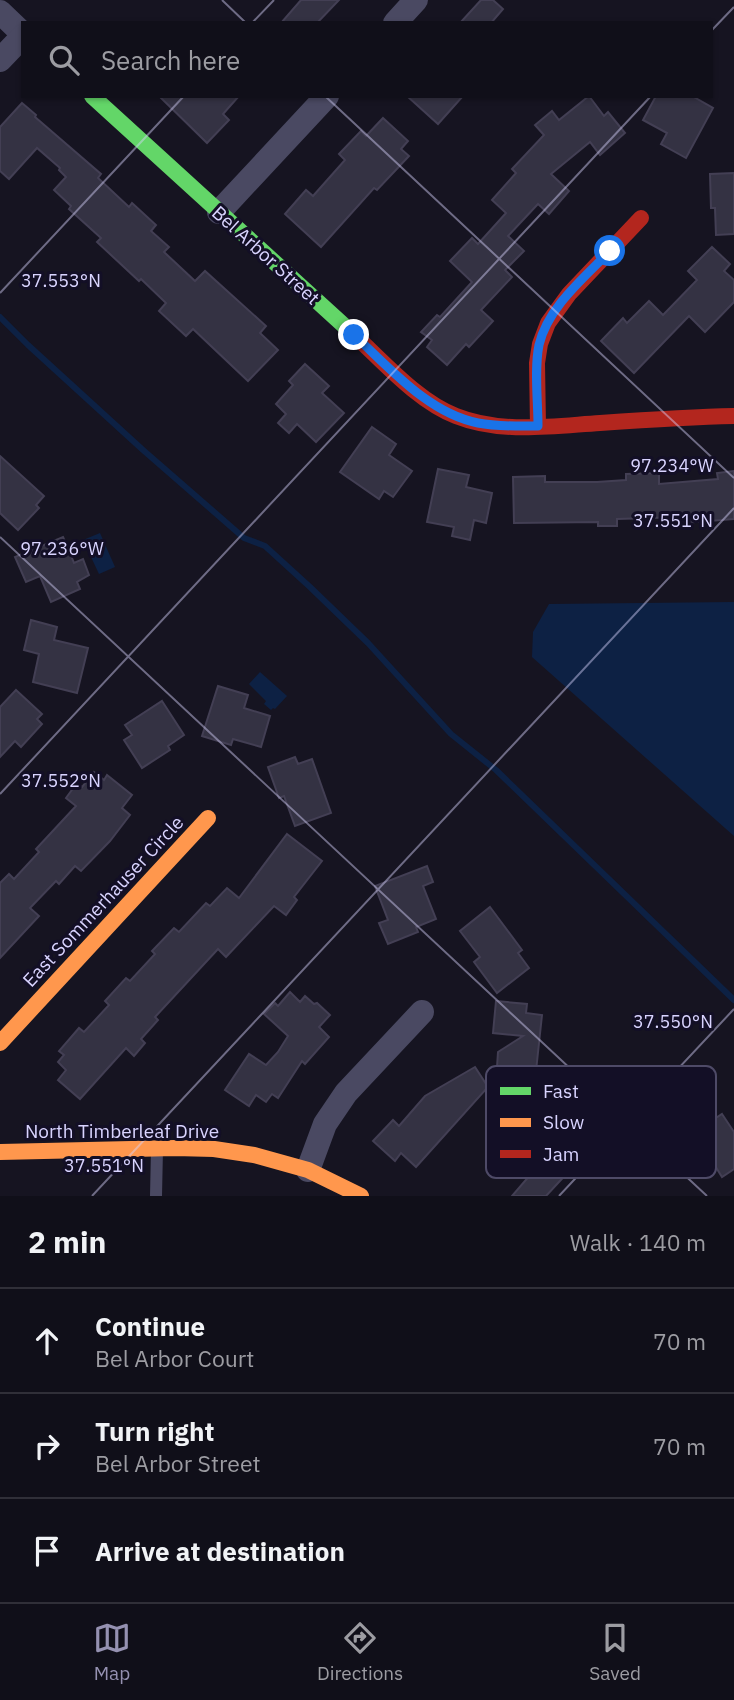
<!DOCTYPE html>
<html lang="en">
<head>
<meta charset="utf-8">
<style>
	:root { --surface:#100f19; --page:#191822; --text:#f1f3f6; --muted:#9c9ca2; --line:#302f38; --accent:#9591b1 }
	body { margin:0; font-family:"IBM Plex Sans",sans-serif; background:var(--page); color:var(--text) }
	.stop { position:absolute; width:21px; height:21px; margin:-16px; border:5px solid #1a73e8; border-radius:50%; background:#fff }
	.stop.end { background:#1a73e8; border-color:#fff; box-shadow:0 2px 7px #0008 }
	.list { margin:0; padding:0; list-style:none }
	h2 { display:flex; justify-content:space-between; align-items:center; height:91px; margin:0; padding:0 28px; font-size:30px }
	h2 small { font-size:23px; font-weight:400; color:var(--muted) }
	.list li { display:grid; grid-template-columns:46px 1fr auto; gap:21px; align-items:center; box-sizing:border-box; height:105px; padding:0 28px; border-top:2px solid var(--line) }
	.list b { display:block; font-size:26px; white-space:nowrap }
	.list p { margin:0; font-size:23px; white-space:nowrap; color:var(--muted) }
	.list em { font-size:23px; font-style:normal; color:var(--muted) }
	.icon { flex:none; width:38px; height:38px; fill:none; stroke:currentColor; stroke-width:2; stroke-linecap:round; stroke-linejoin:round }
	.map { position:relative; flex:none; width:734px; height:1196px; overflow:hidden }
	.search { position:absolute; background:var(--surface); box-shadow:0 2px 5px #0004; left:21px; right:21px; top:21px; height:77px; display:flex; align-items:center; gap:18px; box-sizing:border-box; padding:0 24px; border-radius:0px; color:var(--muted); font-size:26px }
	.sheet { height:406px; background:var(--surface) }
	nav { display:flex; justify-content:space-around; align-items:center; box-sizing:border-box; height:98px; border-top:2px solid var(--line); background:var(--surface); font-size:19px; color:var(--muted) }
	nav a { display:grid; justify-items:center; gap:4px }
	nav .on { color:var(--accent) }
	.map>svg:first-child { display:block }
	.water { fill:#0d2144 }
	.lines { fill:none; stroke-linecap:round; stroke-linejoin:round }
	.stream { stroke:#0d2144; stroke-width:6 }
	.building { fill:#343243; stroke:#433f54; stroke-width:2 }
	.lane { stroke:#4a4962; stroke-width:12 }
	.street { stroke:#4a4962; stroke-width:24 }
	.fast { stroke:#63d668; stroke-width:16 }
	.slow { stroke:#ff974d; stroke-width:16 }
	.jam { stroke:#b3261e; stroke-width:16 }
	.route { stroke:#1a73e8; stroke-width:9 }
	.ticks { fill:none; stroke:#d9d4ff; stroke-width:2; stroke-opacity:0.45 }
	.labels { text-anchor:middle; dominant-baseline:central; stroke-width:6; stroke-linejoin:round; paint-order:stroke }
	.street-label { font-size:19px; fill:#d9d4ff; stroke:#130f26 }
	.key { fill:#130f26; stroke:#4e4a67; stroke-width:2 }
	.key-label { font-size:19px; fill:#d9d4ff }
	.ticks-label { font-size:18px; text-anchor:middle; fill:#d9d4ff; stroke:#130f26; stroke-width:6; stroke-linejoin:round; paint-order:stroke }
</style>
</head>
<body>
<div class="map">
<svg width="734" height="1196" viewBox="0 0 734 1196">
	<rect width="100%" height="100%" fill="#161421"/>
	<!-- water -->
	<g class="water">
		<path d="M100 533 115 567 99 574 83 540Z"/>
		<path d="M734 602V836L532 657 533 632 549 604Z"/>
		<path d="M260 672 287 696 275 709 273 708 271 710 264 704 266 701 249 684Z"/>
	</g>
	<g class="lines">
		<!-- stream -->
		<path class="stream" d="M0 317 28 345 143 450 244 538 265 546 310 587 368 643 451 734 496 770 734 1000"/>
	</g>
	<!-- building -->
	<g class="building">
		<path d="M301 0H339L317 23H281Z"/>
		<path d="M481 0H493L503 9 491 23H460Z"/>
		<path d="M159 96H239L223 114 229 120 207 143Z"/>
		<path d="M407 96H463L438 124Z"/>
		<path d="M589 96 604 116 608 112 625 133 600 155 590 142 551 174 569 191 549 214 538 204 508 236 524 251 505 270 512 277 481 310 493 321 469 347 466 344 447 365 427 347 432 340 421 332 437 315 440 317 472 282 450 261 472 238 478 244 506 213 492 200 516 173 512 169 544 135 535 125 552 111 559 120Z"/>
		<path d="M656 96H692L713 108 686 158 661 144 667 133 643 120Z"/>
		<path d="M22 103 36 115 35 117 101 174 98 178 129 207 132 203 156 225 151 231 169 247 164 252 195 281 205 271 266 326 260 333 278 350 248 381 193 329 186 336 159 311 166 303 141 279 139 281 97 242 101 238 69 209 71 206 54 190 66 177 59 170 60 168 37 148 9 179 0 171V127Z"/>
		<path d="M383 118 408 141 401 149 409 156 377 190 374 188 321 247 285 214 306 190 313 196 345 160 339 154 361 131 366 136Z"/>
		<path d="M734 173V234L716 235 715 208H711L710 174Z"/>
		<path d="M712 247 730 264 724 271 734 280V302L705 332 689 316 634 373 601 341 623 318 627 323 649 301 663 315 697 280 688 271Z"/>
		<path d="M305 364 329 386 322 393 344 413 316 442 297 424 289 433 278 423 286 414 276 404 293 385 289 381Z"/>
		<path d="M372 427 396 444 389 455 412 471 393 497 384 491 379 499 340 472Z"/>
		<path d="M0 456 44 496 36 505 39 508 18 530 0 513Z"/>
		<path d="M438 469 469 475 466 487 492 493 486 523 474 520 470 540 452 536 454 527 427 522Z"/>
		<path d="M734 471V519L684 523 683 517 617 519V526H598V522L514 523 513 477 545 476V482H597L626 480V474L659 473V484L718 479 717 473Z"/>
		<path d="M63 537 74 563 83 559 89 575 77 582 80 589 51 602 40 576 26 582 15 557Z"/>
		<path d="M31 620 57 627 54 640 88 648 77 693 33 682 39 654 24 650Z"/>
		<path d="M218 686 248 695 244 708 270 716 261 747 233 739 231 745 202 736Z"/>
		<path d="M16 690 42 714 37 719 42 724 21 747 15 741 0 757V707Z"/>
		<path d="M162 701 184 735 168 746 170 750 142 768 124 740 132 735 125 725Z"/>
		<path d="M295 757 298 764 312 759 331 813 295 826 284 796 279 798 268 767Z"/>
		<path d="M94 772 104 780 107 775 132 795 122 808 130 815 110 841 81 871 75 866 59 884 56 881 30 908 39 916 0 958V883L9 874 14 879 39 852 36 849 76 806 66 798 77 783 82 787Z"/>
		<path d="M287 834 322 861 294 897 297 900 286 915 274 906 226 957 218 949 155 1017 158 1020 141 1039 145 1043 134 1056 126 1048 80 1099 58 1080 66 1070 58 1062 64 1055 59 1051 79 1028 84 1032 109 1005 105 1001 126 978 130 981 155 954 152 951 174 928 179 932 206 903 210 906 227 888 239 898Z"/>
		<path d="M427 866 433 882 423 886 436 919 416 927 418 932 388 944 379 923 388 920 375 886Z"/>
		<path d="M490 907 522 950 518 953 529 968 497 993 474 962 480 957 460 931Z"/>
		<path d="M290 992 300 1002 305 996 314 1004 317 1003 330 1015 319 1027 329 1037 305 1064 302 1061 278 1098 272 1094 266 1102 256 1095 249 1106 225 1090 249 1054 266 1065 278 1052 288 1036 264 1014 275 1003 278 1006Z"/>
		<path d="M496 1001 527 1004 526 1013 542 1015 536 1071 497 1067 498 1052 523 1036 493 1033Z"/>
		<path d="M475 1067 488 1087 416 1167 401 1153 395 1161 373 1141 393 1120 399 1126 425 1096Z"/>
		<path d="M556 1113 583 1138 561 1160 571 1169 546 1196H512L531 1174 528 1171 533 1166 519 1153Z"/>
		<path d="M722 1114 734 1132V1169L722 1177 712 1161 700 1169 681 1141Z"/>
	</g>
	<g class="lines">
		<!-- lane -->
		<path class="lane" d="M156 1196 157 1149"/>
		<!-- street -->
		<g class="street">
			<path d="M0 12 23 34"/>
			<path d="M395 23 416 0"/>
			<path d="M0 60 23 36"/>
			<path d="M219 212 327 96"/>
			<path d="M308 1170 325 1124 346 1093 422 1012"/>
		</g>
		<!-- fast -->
		<path class="fast" d="M92 96 351 332"/>
		<!-- slow -->
		<g class="slow">
			<path d="M0 1043 208 818"/>
			<path d="M0 1152 175 1148 214 1149 254 1155 308 1170 361 1196"/>
		</g>
		<!-- jam -->
		<g class="jam">
			<path d="M351 332C382 360 417 401 456 416 501 434 553 426 600 423 644 420 689 417 734 416"/>
			<path d="M538 426 537 363 540 344 548 323 569 294 641 218"/>
		</g>
	</g>
	<g class="lines">
		<!-- route -->
		<path class="route" d="M354 335C390 368 428 413 478 423 498 427 519 426 538 426 538 401 534 369 539 345 548 307 584 278 610 251"/>
	</g>
	<!-- ticks -->
	<path class="ticks" d="M222 0 246 23M252 23 274 0M711 31 734 7M325 96 734 478M0 293 184 96M0 537 707 1196M0 794 651 96M92 1196 734 508M559 1196 734 1009"/>
	<g class="labels">
		<!-- street labels -->
		<g class="street-label">
			<text transform="translate(266 255) rotate(42)">Bel Arbor Street</text>
			<text transform="translate(103 901) rotate(-47)">East Sommerhauser Circle</text>
			<text x="122" y="1131">North Timberleaf Drive</text>
		</g>
	</g>
	<!-- legend -->
	<rect x="486" y="1066" width="230" height="112" rx="10" class="key"/>
	<rect x="500" y="1087" width="31" height="8" fill="#63d668"/>
	<rect x="500" y="1118" width="31" height="9" fill="#ff974d"/>
	<rect x="500" y="1150" width="31" height="8" fill="#b3261e"/>
	<g class="key-label">
		<text x="543" y="1098">Fast</text>
		<text x="543" y="1129">Slow</text>
		<text x="543" y="1161">Jam</text>
	</g>
	<g class="ticks-label">
		<text x="61" y="287">37.553°N</text>
		<text x="672" y="472">97.234°W</text>
		<text x="673" y="527">37.551°N</text>
		<text x="62" y="555">97.236°W</text>
		<text x="61" y="787">37.552°N</text>
		<text x="673" y="1028">37.550°N</text>
		<text x="104" y="1172">37.551°N</text>
	</g>
</svg>
<div class="stop" style="left:610px;top:251px"></div>
<div class="stop end" style="left:354px;top:335px"></div>
<div class="search"><svg class="icon" aria-label="search" viewBox="0 0 24 24"><circle cx="10" cy="10" r="6"/><path d="M15 15l6 6"/></svg>Search here</div>
</div>
<section class="sheet">
<h2>2 min<small>Walk · 140 m</small></h2>
<ul class="list">
<li><svg class="icon" aria-label="ahead" viewBox="0 0 24 24"><path d="M12 20V5M6 11l6-6 6 6"/></svg><div><b>Continue</b><p>Bel Arbor Court</p></div><em>70 m</em></li>
<li><svg class="icon" aria-label="right" viewBox="0 0 24 24"><path d="M7 20v-9h11M14 6l5 5-5 5"/></svg><div><b>Turn right</b><p>Bel Arbor Street</p></div><em>70 m</em></li>
<li><svg class="icon" aria-label="arrive" viewBox="0 0 24 24"><path d="M6 21V4h12l-3 4 3 4H6"/></svg><div><b>Arrive at destination</b></div></li>
</ul>
</section>
<nav>
<a class="on"><svg class="icon" aria-label="map" viewBox="0 0 24 24"><path d="M3 6l6-2 6 2 6-2v14l-6 2-6-2-6 2zM9 4v14M15 6v14"/></svg>Map</a>
<a><svg class="icon" aria-label="directions" viewBox="0 0 24 24"><path d="M12 3l9 9-9 9-9-9zM9 14v-3h6M13 9l2 2-2 2"/></svg>Directions</a>
<a><svg class="icon" aria-label="saved" viewBox="0 0 24 24"><path d="M7 4h10v16l-5-4-5 4z"/></svg>Saved</a>
</nav>
</body>
</html>
